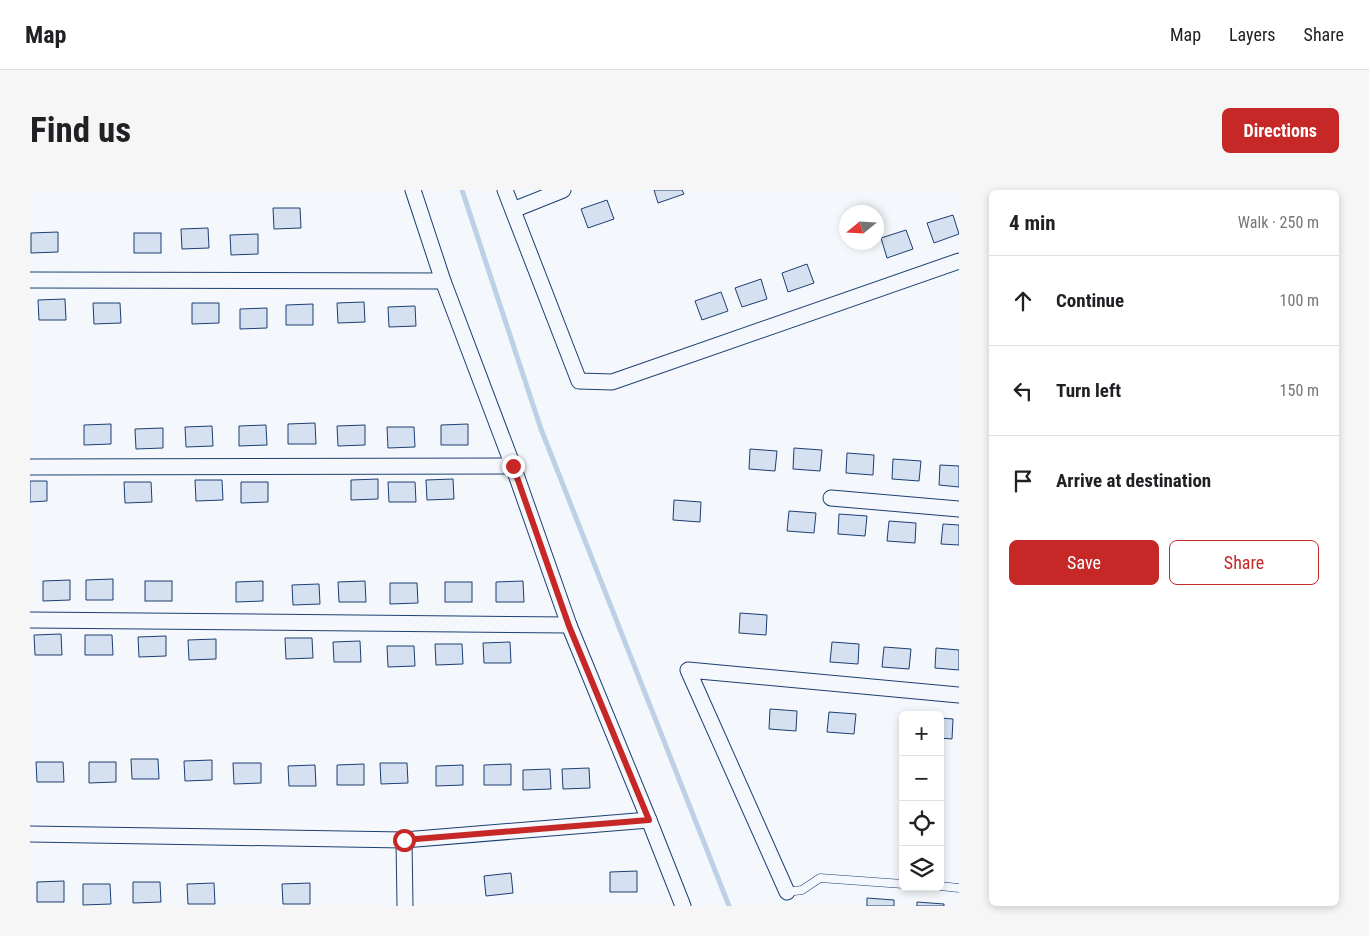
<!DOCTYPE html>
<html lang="en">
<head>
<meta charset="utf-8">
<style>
	:root { --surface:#fff; --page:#f6f6f6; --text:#202124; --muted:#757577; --line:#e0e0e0; --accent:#c62828 }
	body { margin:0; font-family:"Roboto Condensed",sans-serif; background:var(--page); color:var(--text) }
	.controls { position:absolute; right:15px; bottom:15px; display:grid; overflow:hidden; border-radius:8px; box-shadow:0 2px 8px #0003 }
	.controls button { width:45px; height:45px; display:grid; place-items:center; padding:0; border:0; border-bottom:1px solid var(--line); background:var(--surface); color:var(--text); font:25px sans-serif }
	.compass { position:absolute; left:809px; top:15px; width:45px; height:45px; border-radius:50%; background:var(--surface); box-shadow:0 2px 8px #0003; rotate:252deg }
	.stop { position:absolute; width:15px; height:15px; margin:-11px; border:4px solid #c62828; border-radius:50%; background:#fff }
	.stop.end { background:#c62828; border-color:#fff; box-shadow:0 1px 5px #0008 }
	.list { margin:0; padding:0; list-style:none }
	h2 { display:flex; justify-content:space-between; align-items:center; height:65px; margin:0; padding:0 20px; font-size:21px }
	h2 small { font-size:16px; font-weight:400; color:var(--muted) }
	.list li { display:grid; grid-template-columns:32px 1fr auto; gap:15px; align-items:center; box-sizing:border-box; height:90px; padding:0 20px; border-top:1px solid var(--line) }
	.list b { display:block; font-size:19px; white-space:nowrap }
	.list em { font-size:16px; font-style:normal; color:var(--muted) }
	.actions { display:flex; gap:10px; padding:15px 20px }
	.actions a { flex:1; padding:11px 0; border:1px solid var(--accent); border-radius:8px; text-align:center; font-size:18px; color:var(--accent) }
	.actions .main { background:var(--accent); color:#fff }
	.icon { flex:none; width:28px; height:28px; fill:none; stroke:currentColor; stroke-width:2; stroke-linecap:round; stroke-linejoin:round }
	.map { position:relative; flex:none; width:929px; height:716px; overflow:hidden; border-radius:8px }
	header { display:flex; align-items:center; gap:30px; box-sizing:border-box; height:70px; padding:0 25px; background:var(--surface); border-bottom:1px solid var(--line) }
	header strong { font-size:24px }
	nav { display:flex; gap:28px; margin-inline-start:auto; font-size:18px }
	.intro { display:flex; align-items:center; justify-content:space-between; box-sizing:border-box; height:120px; padding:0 30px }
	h1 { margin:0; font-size:35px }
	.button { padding:12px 22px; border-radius:8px; background:var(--accent); color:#fff; font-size:18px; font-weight:700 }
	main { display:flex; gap:30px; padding:0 30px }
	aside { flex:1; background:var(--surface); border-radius:8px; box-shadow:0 2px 8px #0003 }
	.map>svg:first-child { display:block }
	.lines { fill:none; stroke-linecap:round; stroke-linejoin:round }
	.stream { stroke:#bed0e5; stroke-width:5 }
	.building { fill:#d5e0f0; stroke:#1d3f73 }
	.lane-casing { stroke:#1d3f73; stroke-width:9 }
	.street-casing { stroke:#1d3f73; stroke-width:17 }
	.lane { stroke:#f4f7fb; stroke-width:8 }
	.street { stroke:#f4f7fb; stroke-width:15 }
	.route { stroke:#c62828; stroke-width:6 }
</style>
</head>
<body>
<header>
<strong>Map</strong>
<nav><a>Map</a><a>Layers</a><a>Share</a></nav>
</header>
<div class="intro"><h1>Find us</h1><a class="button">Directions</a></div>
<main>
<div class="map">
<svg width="929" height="716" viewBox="0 0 929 716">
	<rect width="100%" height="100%" fill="#f4f7fb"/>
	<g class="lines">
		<!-- stream -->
		<path class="stream" d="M432 0 511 239 699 716"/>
	</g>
	<!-- building -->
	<g class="building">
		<path d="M624 0H652L654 4 628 13Z"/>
		<path d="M577 10 584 29 558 38 551 19Z"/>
		<path d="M243 18H270L271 38 244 39Z"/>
		<path d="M923 25 929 44 904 53 897 33Z"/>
		<path d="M178 38 179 58 152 59 151 39Z"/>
		<path d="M876 40 883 59 857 68 851 48Z"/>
		<path d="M28 42V62L1 63V43Z"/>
		<rect x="104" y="43" width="27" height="20"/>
		<path d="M228 44V64L201 65 200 45Z"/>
		<path d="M777 74 784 93 758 102 752 83Z"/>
		<path d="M731 89 737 109 712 117 705 98Z"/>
		<path d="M691 102 698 121 672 130 665 111Z"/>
		<path d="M35 109 36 130H9L8 110Z"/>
		<path d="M334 112 335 132 308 133 307 113Z"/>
		<path d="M63 113H90L91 133 64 134Z"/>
		<path d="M162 113H189V133L162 134Z"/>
		<path d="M283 114V135H256V115Z"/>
		<path d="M385 116 386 136 359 137 358 117Z"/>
		<path d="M237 118V138L210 139V119Z"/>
		<path d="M285 233 286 254H258V234Z"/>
		<path d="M81 234V254L54 255V235Z"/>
		<path d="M438 234V255H411V235Z"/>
		<path d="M236 235 237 255 209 256V236Z"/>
		<path d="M335 235V255L308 256 307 236Z"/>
		<path d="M182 236 183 256 156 257 155 237Z"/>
		<path d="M357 237H384L385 257 358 258Z"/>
		<path d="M133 238V258L106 259 105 239Z"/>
		<path d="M764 258 792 260 790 281 763 279Z"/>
		<path d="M720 259 747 261 745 281 719 279Z"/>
		<path d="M817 263 844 265 843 285 816 283Z"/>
		<path d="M863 269 891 271 889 291 862 289Z"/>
		<path d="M910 275 929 276V297L909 295Z"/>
		<path d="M348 289V309L321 310V290Z"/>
		<path d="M423 289 424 309 397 310 396 290Z"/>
		<path d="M165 290H192L193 310 166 311Z"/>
		<path d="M0 291H17V311L0 312Z"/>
		<path d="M94 292H121L122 312 95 313Z"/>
		<path d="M211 292H238V312L211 313Z"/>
		<path d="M358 292H385L386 312H359Z"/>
		<path d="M644 310 671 312 670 332 643 330Z"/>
		<path d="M759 321 786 323 784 343 757 341Z"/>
		<path d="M809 324 837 326 835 346 808 344Z"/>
		<path d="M859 331 886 333 885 353 857 351Z"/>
		<path d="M913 334 929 335V355L911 354Z"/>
		<path d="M83 389V410H56V390Z"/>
		<path d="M40 390V410L13 411V391Z"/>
		<rect x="115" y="391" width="27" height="20"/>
		<path d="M233 391V411L206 412V392Z"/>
		<path d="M335 391 336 412H309L308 392Z"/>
		<path d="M493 391 494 412H466V392Z"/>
		<rect x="415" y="392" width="27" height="20"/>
		<path d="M360 393H387L388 413 360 414Z"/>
		<path d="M289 394 290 414 263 415 262 395Z"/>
		<path d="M710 423 737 425 736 445 709 443Z"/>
		<path d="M31 444 32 465H5L4 445Z"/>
		<path d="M55 445H82L83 465H55Z"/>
		<path d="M136 446V466L109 467 108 447Z"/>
		<path d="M255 448H282L283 468 256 469Z"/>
		<path d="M186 449V469L159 470 158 450Z"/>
		<path d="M330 451 331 472H304L303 452Z"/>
		<path d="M480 452 481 473H454L453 453Z"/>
		<path d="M802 452 829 454 828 474 800 472Z"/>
		<path d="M405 454H432L433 474 406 475Z"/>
		<path d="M357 456H384L385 476 358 477Z"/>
		<path d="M854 457 881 459 879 479 852 477Z"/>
		<path d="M906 458 929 460V480L905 478Z"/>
		<path d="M740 519 767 521 766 541 739 539Z"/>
		<path d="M799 522 826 524 824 544 797 542Z"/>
		<path d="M910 528 923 529 922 549 910 548Z"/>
		<path d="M101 569H128L129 589H102Z"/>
		<path d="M182 570V590L155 591 154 571Z"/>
		<path d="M6 572H33L34 592H7Z"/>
		<path d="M59 572H86V592L59 593Z"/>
		<path d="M203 573H231V593L204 594Z"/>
		<path d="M350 573H377L378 593 351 594Z"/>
		<path d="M334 574V595H307V575Z"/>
		<path d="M481 574V595H454V575Z"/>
		<path d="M285 575 286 596H259L258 576Z"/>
		<path d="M433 575V595L406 596V576Z"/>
		<path d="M559 578 560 598 533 599 532 579Z"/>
		<path d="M520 579 521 599 493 600V580Z"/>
		<path d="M607 681V702H580V682Z"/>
		<path d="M481 683 483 703 456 706 454 686Z"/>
		<path d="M34 691V712H7V692Z"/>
		<path d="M103 692H130L131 712 103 713Z"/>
		<path d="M184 693 185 714H158L157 694Z"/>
		<path d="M280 693V714H253L252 694Z"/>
		<path d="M53 694H80L81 714 53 715Z"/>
		<path d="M837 708 864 710V716H837Z"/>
		<path d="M887 712 914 714V716H887Z"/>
	</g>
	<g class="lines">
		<defs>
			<g id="lane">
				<path d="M910 696 929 698"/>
				<path d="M757 702 772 700 790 688 873 694"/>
			</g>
			<g id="street">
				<path d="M383 0 413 91 483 276 539 435 619 630 653 716"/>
				<path d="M475 0 549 191 582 192 929 71"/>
				<path d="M483 20 533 0"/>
				<path d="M0 90 413 91"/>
				<path d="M0 277 483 276"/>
				<path d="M801 308 929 319"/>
				<path d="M0 430 539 435"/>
				<path d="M0 644 374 650 619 630"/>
				<path d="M374 650 375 716"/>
				<path d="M757 702 658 480 929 505"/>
			</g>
		</defs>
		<!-- lane casing -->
		<use href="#lane" class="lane-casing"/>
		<!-- street casing -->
		<use href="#street" class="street-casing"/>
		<!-- lane -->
		<use href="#lane" class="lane"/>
		<!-- street -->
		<use href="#street" class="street"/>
	</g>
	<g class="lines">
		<!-- route -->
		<path class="route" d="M374 650 619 630 539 436 483 276"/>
	</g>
</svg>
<div class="controls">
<button>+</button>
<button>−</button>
<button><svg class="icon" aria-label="locate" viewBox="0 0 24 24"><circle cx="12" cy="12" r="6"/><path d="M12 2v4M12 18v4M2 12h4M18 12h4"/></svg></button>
<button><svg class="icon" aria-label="layers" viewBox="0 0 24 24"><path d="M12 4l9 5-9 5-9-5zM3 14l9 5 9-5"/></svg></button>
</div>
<svg class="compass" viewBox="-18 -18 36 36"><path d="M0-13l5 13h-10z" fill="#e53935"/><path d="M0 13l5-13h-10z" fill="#757577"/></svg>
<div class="stop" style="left:374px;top:650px"></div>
<div class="stop end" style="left:483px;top:276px"></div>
</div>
<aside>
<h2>4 min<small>Walk · 250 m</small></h2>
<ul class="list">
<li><svg class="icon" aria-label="ahead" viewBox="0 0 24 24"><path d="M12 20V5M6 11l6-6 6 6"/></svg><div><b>Continue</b></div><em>100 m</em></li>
<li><svg class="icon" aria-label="left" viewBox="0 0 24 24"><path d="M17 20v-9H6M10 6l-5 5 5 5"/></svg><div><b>Turn left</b></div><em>150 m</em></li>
<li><svg class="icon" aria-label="arrive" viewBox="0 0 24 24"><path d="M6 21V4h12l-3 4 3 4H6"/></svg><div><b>Arrive at destination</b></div></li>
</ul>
<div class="actions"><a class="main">Save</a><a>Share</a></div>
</aside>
</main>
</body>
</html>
